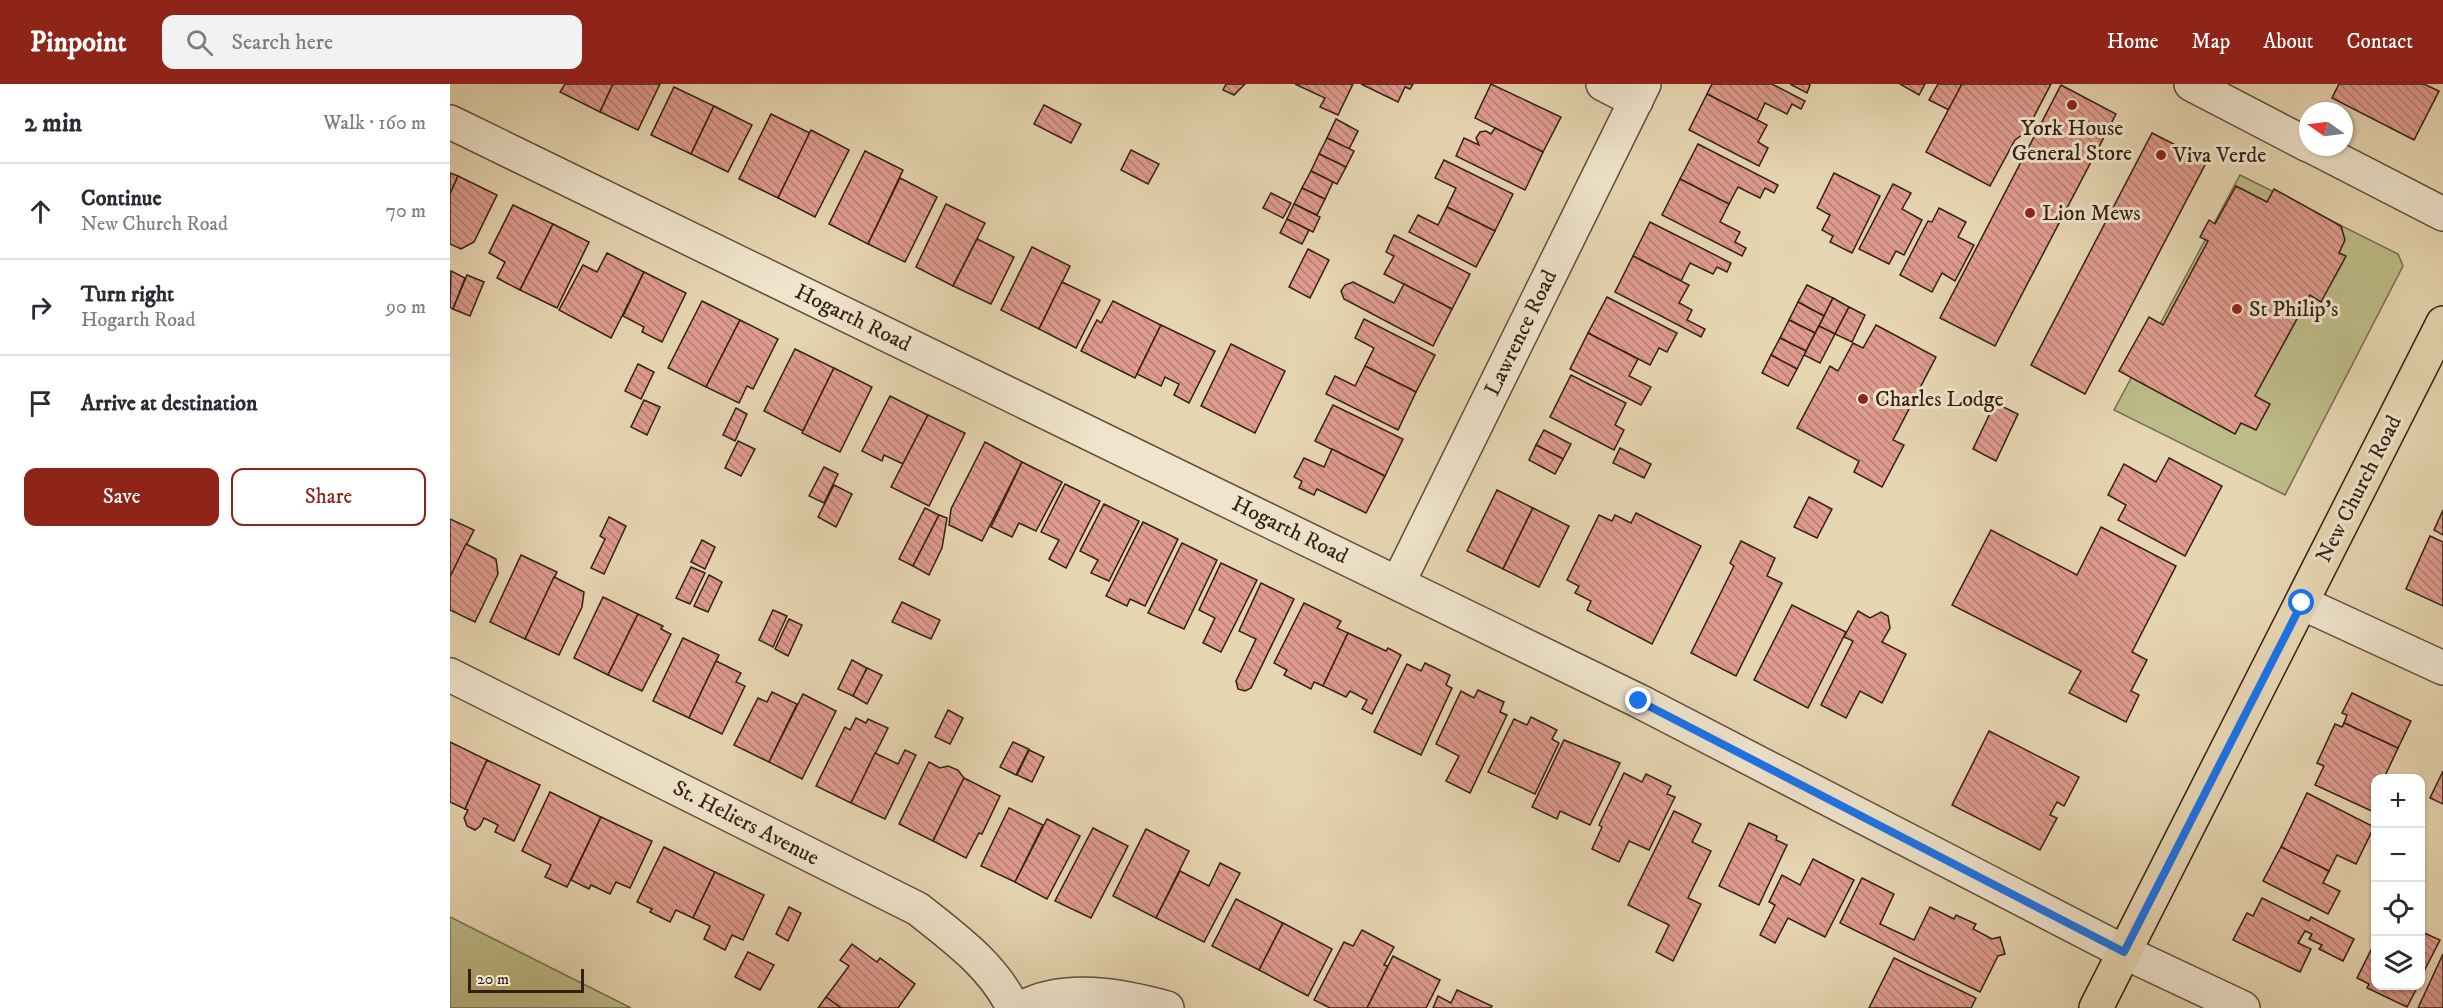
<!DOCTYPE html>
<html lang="en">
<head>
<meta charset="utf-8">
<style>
	:root { --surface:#fff; --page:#f2f2f3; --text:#2b2b33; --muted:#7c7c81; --line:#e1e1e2; --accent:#8f2418 }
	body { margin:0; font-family:"IM FELL DW Pica",serif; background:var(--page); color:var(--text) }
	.controls { position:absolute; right:18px; bottom:18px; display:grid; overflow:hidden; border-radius:12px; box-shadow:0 2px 4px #0004 }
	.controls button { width:54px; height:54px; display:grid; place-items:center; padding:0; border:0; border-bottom:2px solid var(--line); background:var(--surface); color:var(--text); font:30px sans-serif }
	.compass { position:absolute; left:1849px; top:18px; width:54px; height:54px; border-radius:50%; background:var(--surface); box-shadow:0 2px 4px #0004; rotate:284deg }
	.scale { position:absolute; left:18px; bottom:15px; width:116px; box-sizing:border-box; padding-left:6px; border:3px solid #341e16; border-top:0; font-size:16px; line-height:21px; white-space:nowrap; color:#341e16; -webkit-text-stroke:4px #efe4cc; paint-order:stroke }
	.stop { position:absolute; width:18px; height:18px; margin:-14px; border:4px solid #1a73e8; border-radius:50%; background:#fff }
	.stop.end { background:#1a73e8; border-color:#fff; box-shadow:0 2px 6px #0008 }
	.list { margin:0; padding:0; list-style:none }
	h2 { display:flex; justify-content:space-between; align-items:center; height:78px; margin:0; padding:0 24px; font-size:26px }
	h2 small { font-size:20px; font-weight:400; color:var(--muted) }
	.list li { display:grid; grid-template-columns:39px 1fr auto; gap:18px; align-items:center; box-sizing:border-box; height:96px; padding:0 24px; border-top:2px solid var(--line) }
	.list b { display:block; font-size:22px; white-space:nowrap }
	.list p { margin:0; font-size:20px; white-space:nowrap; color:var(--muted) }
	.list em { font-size:20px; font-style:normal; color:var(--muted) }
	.actions { display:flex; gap:12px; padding:18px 24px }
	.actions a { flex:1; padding:14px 0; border:2px solid var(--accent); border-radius:12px; text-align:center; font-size:21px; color:var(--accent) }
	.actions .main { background:var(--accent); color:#fff }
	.icon { flex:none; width:33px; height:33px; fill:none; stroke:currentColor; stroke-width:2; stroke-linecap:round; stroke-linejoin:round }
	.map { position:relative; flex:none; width:1993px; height:924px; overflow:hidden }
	header { display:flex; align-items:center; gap:36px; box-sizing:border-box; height:84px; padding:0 30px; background:var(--accent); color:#fff }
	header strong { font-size:28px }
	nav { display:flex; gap:33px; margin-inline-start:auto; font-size:21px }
	.search { width:420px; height:54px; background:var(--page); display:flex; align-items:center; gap:15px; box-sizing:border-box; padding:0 21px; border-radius:12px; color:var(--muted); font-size:22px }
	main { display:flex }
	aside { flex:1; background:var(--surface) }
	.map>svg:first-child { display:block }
	.green { fill:#bdbb87; stroke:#786c4e; stroke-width:1.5 }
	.building { fill:url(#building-back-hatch); stroke:#341e16; stroke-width:1.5 }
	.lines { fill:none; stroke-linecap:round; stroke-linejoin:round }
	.minor-casing { stroke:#604c3d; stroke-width:36 }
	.major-casing { stroke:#341e16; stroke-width:36 }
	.minor { stroke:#efe4cc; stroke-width:33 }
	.major { stroke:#e6d5b1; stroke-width:33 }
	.route { stroke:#1a73e8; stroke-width:8 }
	.poi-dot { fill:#8f2418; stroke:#efe4cc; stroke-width:2 }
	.labels { text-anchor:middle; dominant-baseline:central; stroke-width:6; stroke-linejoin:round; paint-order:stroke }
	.poi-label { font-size:22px; fill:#341e16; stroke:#efe4cc; text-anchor:start }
	.street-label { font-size:22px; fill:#341e16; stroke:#efe4cc }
</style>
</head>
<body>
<header>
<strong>Pinpoint</strong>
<div class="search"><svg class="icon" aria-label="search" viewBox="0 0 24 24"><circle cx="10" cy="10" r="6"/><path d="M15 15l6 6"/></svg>Search here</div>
<nav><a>Home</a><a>Map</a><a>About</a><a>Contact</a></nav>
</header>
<main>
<aside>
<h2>2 min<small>Walk · 160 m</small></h2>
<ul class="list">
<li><svg class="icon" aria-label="ahead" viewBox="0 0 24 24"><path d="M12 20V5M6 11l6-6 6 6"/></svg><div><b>Continue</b><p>New Church Road</p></div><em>70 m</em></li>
<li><svg class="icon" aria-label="right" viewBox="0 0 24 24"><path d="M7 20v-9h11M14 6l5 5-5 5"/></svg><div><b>Turn right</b><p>Hogarth Road</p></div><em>90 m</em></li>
<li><svg class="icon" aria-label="arrive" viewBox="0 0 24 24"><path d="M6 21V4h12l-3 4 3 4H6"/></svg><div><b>Arrive at destination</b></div></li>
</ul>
<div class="actions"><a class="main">Save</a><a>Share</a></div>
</aside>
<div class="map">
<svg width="1993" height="924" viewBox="0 0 1993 924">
	<defs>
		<pattern id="building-back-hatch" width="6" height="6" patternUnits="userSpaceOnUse" patternTransform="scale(1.5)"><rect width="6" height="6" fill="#df9b8e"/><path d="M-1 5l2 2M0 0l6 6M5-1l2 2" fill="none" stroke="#b67e73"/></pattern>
	</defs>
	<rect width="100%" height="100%" fill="#e6d5b1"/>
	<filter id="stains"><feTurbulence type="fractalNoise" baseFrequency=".00333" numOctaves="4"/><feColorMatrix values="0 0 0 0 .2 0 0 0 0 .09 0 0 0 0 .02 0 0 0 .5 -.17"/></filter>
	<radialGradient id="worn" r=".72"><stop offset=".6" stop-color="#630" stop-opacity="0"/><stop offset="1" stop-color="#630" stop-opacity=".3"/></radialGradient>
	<!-- green -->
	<g class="green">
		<path d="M1790 91 1948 170 1953 182 1835 411 1664 326Z"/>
		<path d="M0 833 181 924H0Z"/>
	</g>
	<!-- building -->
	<g class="building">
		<path d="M115 0H163L150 28 110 8Z"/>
		<path d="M163 0H210L188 46 150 28Z"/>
		<path d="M776 0H795L784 11 773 6Z"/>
		<path d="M845 0H903L888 31 870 23 875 14Z"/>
		<path d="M911 0H963L960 5 955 3 948 18Z"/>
		<path d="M1041 0 1111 33 1093 68 1025 34Z"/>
		<path d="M1262 0H1322L1355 17 1351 25 1342 20 1337 30 1315 19 1307 36 1257 10Z"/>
		<path d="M1340 0H1358L1360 1 1357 9Z"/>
		<path d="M1450 0H1475L1469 11Z"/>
		<path d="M1488 0H1512L1499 26 1479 16Z"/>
		<path d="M1512 0H1601L1576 48 1565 56 1540 102 1476 68Z"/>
		<path d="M1889 0H1974L1989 7 1964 56 1882 14Z"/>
		<path d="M1611 1 1666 30 1545 262 1490 234Z"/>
		<path d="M224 3 264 22 241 70 201 51Z"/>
		<path d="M1257 10 1317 41 1308 58 1318 64 1309 82 1239 46Z"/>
		<path d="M594 21 631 40 621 59 584 40Z"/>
		<path d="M264 22 302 41 278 88 241 70Z"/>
		<path d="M321 30 360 49 328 114 289 95Z"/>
		<path d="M886 35 908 47 899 65 877 54Z"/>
		<path d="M1045 44 1093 68 1075 106 1006 72 1014 54 1029 61 1026 54 1030 48 1036 47 1041 50Z"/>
		<path d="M361 46 399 66 365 133 328 114Z"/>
		<path d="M1702 49 1757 77 1635 310 1581 281Z"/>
		<path d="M877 54 904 67 896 83 869 70Z"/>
		<path d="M1248 60 1328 101 1324 109 1315 104 1310 114 1288 103 1279 120 1230 95Z"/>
		<path d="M681 66 709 80 698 100 671 86Z"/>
		<path d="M415 67 453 86 418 160 379 140Z"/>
		<path d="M869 70 896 83 887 100 861 87Z"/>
		<path d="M994 76 1063 110 1045 147 997 123 1006 104 985 94Z"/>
		<path d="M861 87 883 98 875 115 852 104Z"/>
		<path d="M0 89 8 92 0 110Z"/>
		<path d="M1384 89 1430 112 1402 169 1380 158 1383 152 1372 146 1380 131 1367 124Z"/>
		<path d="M8 92 47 111 24 158 11 165 0 160V110Z"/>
		<path d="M450 94 487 113 455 178 418 160Z"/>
		<path d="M1230 95 1279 120 1270 138 1290 148 1285 158 1296 164 1292 172 1212 131Z"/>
		<path d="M1443 100 1461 109 1452 125 1472 136 1454 171 1446 167 1439 180 1409 165Z"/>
		<path d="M1786 102 1817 118 1824 105 1891 142 1895 156 1889 169 1896 172 1871 218 1860 211 1805 312 1820 320 1806 346 1791 339 1785 350 1669 287 1699 233 1713 241 1758 157 1750 153 1759 136 1765 140Z"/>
		<path d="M852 104 875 115 867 131 844 120Z"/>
		<path d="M821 109 841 119 833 134 813 124Z"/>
		<path d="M496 120 535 139 503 202 466 183Z"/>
		<path d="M844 120 870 133 863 148 837 135Z"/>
		<path d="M63 121 103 140 70 206 47 194 55 178 39 169Z"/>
		<path d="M997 123 1045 147 1026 183 959 148 968 131 988 141Z"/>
		<path d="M1489 124 1516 138 1508 153 1524 161 1505 197 1492 189 1482 208 1450 191 1478 137 1482 138Z"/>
		<path d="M837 135 859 146 852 160 830 149Z"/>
		<path d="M1200 138 1281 179 1277 188 1267 183 1263 190 1240 179 1231 197 1183 172Z"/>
		<path d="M103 140 139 158 107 224 70 206Z"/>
		<path d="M944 151 1020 190 1002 225 934 190 944 172 936 168Z"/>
		<path d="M527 155 564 173 541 220 503 202Z"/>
		<path d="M582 163 620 182 589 245 551 226Z"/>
		<path d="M858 165 879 176 860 214 839 203Z"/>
		<path d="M157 169 194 188 161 254 109 226 133 181 147 188Z"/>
		<path d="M1183 172 1239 201 1229 219 1242 226 1237 236 1255 245 1251 253 1165 208Z"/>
		<path d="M1 187 15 194 3 225 0 223Z"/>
		<path d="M194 188 236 209 212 258 192 248 194 243 173 232Z"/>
		<path d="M17 191 34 198 20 232 3 225Z"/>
		<path d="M612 198 650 216 626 264 589 245Z"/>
		<path d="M903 198 944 219 954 200 1002 225 983 262 894 215 891 207 895 201Z"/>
		<path d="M1357 201 1383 214 1374 232 1348 218Z"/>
		<path d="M1157 213 1227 249 1217 268 1209 264 1200 281 1138 249Z"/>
		<path d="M1383 214 1399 223 1385 250 1369 242Z"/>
		<path d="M252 217 290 236 256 303 218 284Z"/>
		<path d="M663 217 711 241 685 294 631 267 647 236 651 239Z"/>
		<path d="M1348 218 1374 232 1365 249 1339 236Z"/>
		<path d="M1399 223 1415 231 1402 258 1385 250Z"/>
		<path d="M914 235 985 271 966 308 915 282 924 264 905 254Z"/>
		<path d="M290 236 328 255 303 305 297 302 289 319 256 303Z"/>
		<path d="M1339 236 1365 249 1356 267 1330 254Z"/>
		<path d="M711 241 765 267 739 319 724 311 729 300 715 293 711 302 687 290Z"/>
		<path d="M1426 241 1486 273 1443 356 1454 361 1432 403 1404 388 1409 377 1347 344 1380 282 1388 287 1403 259 1413 264Z"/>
		<path d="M1369 242 1385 250 1370 279 1354 271Z"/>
		<path d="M1138 249 1188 275 1179 292 1201 303 1191 321 1120 285Z"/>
		<path d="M1330 254 1356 267 1347 285 1321 271Z"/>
		<path d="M781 260 835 287 805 349 751 322Z"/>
		<path d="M345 265 384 284 353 347 314 327Z"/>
		<path d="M1321 271 1347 285 1338 302 1312 289Z"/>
		<path d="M188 280 204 288 191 315 175 307Z"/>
		<path d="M915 282 966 308 948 346 876 310 885 292 905 302Z"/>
		<path d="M384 284 422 303 390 368 352 349Z"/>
		<path d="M1121 291 1176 319 1165 341 1174 346 1164 366 1100 333Z"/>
		<path d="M440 312 478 331 453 380 434 371 432 377 412 367Z"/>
		<path d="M194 316 210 323 197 351 181 343Z"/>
		<path d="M1545 319 1568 330 1546 377 1523 365Z"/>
		<path d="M883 321 953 355 935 392 865 357Z"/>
		<path d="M286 324 297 330 285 357 273 351Z"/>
		<path d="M478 331 515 349 479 422 441 403Z"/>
		<path d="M1094 346 1121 360 1113 375 1086 361Z"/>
		<path d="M288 357 305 365 291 392 275 384Z"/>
		<path d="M535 358 572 378 532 457 499 441 501 425Z"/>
		<path d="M1086 361 1113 375 1105 390 1079 376Z"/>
		<path d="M1170 364 1201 380 1194 394 1163 379Z"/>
		<path d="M882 365 935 392 916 429 867 405 864 411 849 404 852 397 844 393 854 374 874 383Z"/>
		<path d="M1719 374 1772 402 1735 472 1668 436 1676 421 1658 411 1674 380 1706 398Z"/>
		<path d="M572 378 612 398 586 447 569 439 562 453 541 443Z"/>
		<path d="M374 383 388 390 374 419 359 412Z"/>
		<path d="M615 400 650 417 616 484 599 475 609 456 591 448Z"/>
		<path d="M384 401 402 410 386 443 368 433Z"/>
		<path d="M1047 406 1083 424 1053 485 1017 467Z"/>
		<path d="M1359 413 1382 425 1367 454 1344 443Z"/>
		<path d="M654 420 689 437 659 497 641 489 648 476 630 467Z"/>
		<path d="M475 424 489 431 463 482 449 475Z"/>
		<path d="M1083 424 1119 442 1089 503 1053 485Z"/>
		<path d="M1993 426V451L1984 446Z"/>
		<path d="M1186 429 1251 462 1202 560 1137 526 1141 517 1125 509 1129 502 1117 496 1149 431 1162 437 1165 431 1181 439Z"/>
		<path d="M489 431 497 434 492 464 479 491 463 482Z"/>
		<path d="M159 433 176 442 154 490 141 484 155 455 150 452Z"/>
		<path d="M0 435 24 446 0 493Z"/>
		<path d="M693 438 728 455 695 522 680 515 677 522 656 512Z"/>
		<path d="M1651 443 1726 482 1682 568 1697 576 1681 607 1689 611 1676 638 1619 609 1631 587 1502 521 1541 446 1627 491Z"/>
		<path d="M1980 452 1993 458V522L1956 505Z"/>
		<path d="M252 456 265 463 255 485 241 478Z"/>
		<path d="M1291 457 1325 474 1317 492 1332 499 1286 592 1241 569 1284 482 1280 479Z"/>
		<path d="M732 459 767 476 734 545 698 529Z"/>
		<path d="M16 460 46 475 48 490 25 538 0 526V493Z"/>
		<path d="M71 471 107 488 75 555 40 538Z"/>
		<path d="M771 479 807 496 771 568 753 559 765 534 749 526Z"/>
		<path d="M241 483 255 489 240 520 226 514Z"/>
		<path d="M259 491 272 498 258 528 244 522Z"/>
		<path d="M104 493 134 508 132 523 109 571 75 555Z"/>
		<path d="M811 499 844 515 801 604 795 607 788 605 786 597 806 555 789 547Z"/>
		<path d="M153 513 188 530 158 591 124 574Z"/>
		<path d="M452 518 490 536 481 555 442 538Z"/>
		<path d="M854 519 891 537 887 544 898 549 873 602 864 598 861 605 834 591 837 586 824 579Z"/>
		<path d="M1342 521 1396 548 1358 624 1304 596Z"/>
		<path d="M323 526 337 532 323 563 309 556Z"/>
		<path d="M1408 527 1420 534 1431 528 1438 532 1440 544 1432 558 1456 570 1432 619 1410 607 1396 634 1371 621 1403 557 1394 553Z"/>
		<path d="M188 530 213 542 211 545 221 550 192 607 158 591Z"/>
		<path d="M339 535 352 541 338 572 325 565Z"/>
		<path d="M898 549 936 567 938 564 951 571 922 630 912 625 917 616 900 607 896 613 873 602Z"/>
		<path d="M233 554 269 571 239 634 203 617Z"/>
		<path d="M402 576 417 584 403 612 388 605Z"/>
		<path d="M266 577 291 589 286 598 295 602 272 650 239 634Z"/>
		<path d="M975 579 1000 591 996 601 1002 604 971 671 924 648 957 580 971 587Z"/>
		<path d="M417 584 432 591 417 620 403 612Z"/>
		<path d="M1028 606 1054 618 1050 628 1057 631 1020 709 996 697 1009 672 986 660 1011 607 1024 614Z"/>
		<path d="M322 608 347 620 319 678 284 661 308 614 317 618Z"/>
		<path d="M1902 609 1961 637 1948 664 1894 639 1897 631 1892 629Z"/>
		<path d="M353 610 386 627 352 695 319 678Z"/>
		<path d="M498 626 513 634 500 660 485 653Z"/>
		<path d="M1081 633 1107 646 1102 655 1109 659 1085 710 1038 688 1064 635 1077 641Z"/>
		<path d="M406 634 416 639 418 635 438 644 401 719 366 702 395 643 400 646Z"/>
		<path d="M1894 639 1948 664 1934 694H1926V729L1865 701 1874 682 1867 679 1885 640 1892 643Z"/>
		<path d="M1539 647 1629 693 1614 722 1607 718 1600 731 1607 734 1590 766 1502 721Z"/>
		<path d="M1114 656 1170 679 1140 741 1110 727 1107 735 1082 723Z"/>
		<path d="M0 658 37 676 15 725 0 718Z"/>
		<path d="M563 658 579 665 566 691 550 683Z"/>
		<path d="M455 666 466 671 435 735 401 719 425 669 448 680Z"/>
		<path d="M579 666 594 673 582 698 567 691Z"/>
		<path d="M37 676 90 701 64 757 45 748 48 741 34 734 30 742 25 746 17 742 14 734 18 726 15 725Z"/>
		<path d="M479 678 490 684 498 682 508 686 514 694 483 757 449 740Z"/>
		<path d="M1993 687V720L1980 714Z"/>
		<path d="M1174 689 1192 698 1196 690 1221 702 1217 710 1225 713 1199 766 1179 757 1169 778 1142 765 1152 743 1149 741Z"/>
		<path d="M514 694 550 712 532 750 529 749 516 774 483 757Z"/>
		<path d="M100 708 151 733 117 803 95 793 101 781 72 767Z"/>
		<path d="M1857 709 1924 743 1906 780 1887 771 1879 787 1831 763Z"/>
		<path d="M559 724 593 741 565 798 531 782Z"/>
		<path d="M1224 727 1251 740 1242 758 1261 767 1238 814 1251 820 1223 877 1206 868 1219 841 1178 821Z"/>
		<path d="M151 733 202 757 180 804 166 798 160 810 141 801 139 805 121 796Z"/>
		<path d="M597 735 630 752 597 815 565 798Z"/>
		<path d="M1299 739 1327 752 1326 756 1337 761 1309 821 1269 802Z"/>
		<path d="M643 744 678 762 641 834 605 817Z"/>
		<path d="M696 745 739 767 706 834 663 812Z"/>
		<path d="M214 763 265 788 243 834 226 826 220 838 200 828 202 825 187 818Z"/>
		<path d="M1831 763 1879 787 1873 799 1890 807 1878 830 1813 797Z"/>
		<path d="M1363 775 1404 796 1375 853 1338 834 1325 859 1310 851 1325 821 1319 818 1332 791 1350 801Z"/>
		<path d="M770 779 790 789 754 858 706 834 730 787 759 802Z"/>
		<path d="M265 788 314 811 293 856 282 851 275 866 254 855 260 842 243 834Z"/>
		<path d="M1412 794 1444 810 1430 840 1464 856 1480 823 1504 835 1506 831 1526 840 1523 845 1542 855 1550 853 1555 870 1548 872 1530 908 1390 839Z"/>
		<path d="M1812 814 1859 837 1861 833 1904 855 1893 877 1869 865 1872 861 1859 855 1862 850 1855 847 1848 859 1861 865 1850 888 1783 856 1797 829 1803 832Z"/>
		<path d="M786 815 833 839 809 886 762 862Z"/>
		<path d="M339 823 351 829 338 857 326 850Z"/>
		<path d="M833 839 882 865 858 912 809 886Z"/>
		<path d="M912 846 944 863 934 881 938 882 917 924H880L864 916 894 858 903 862Z"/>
		<path d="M1970 847 1990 856 1970 895Z"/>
		<path d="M1925 858 1926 902H1968L1957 923 1917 904 1919 900 1907 894Z"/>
		<path d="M402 860 427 878 430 874 465 900 448 924H391L376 913 399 882 390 876Z"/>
		<path d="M298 868 324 881 310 906 285 893Z"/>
		<path d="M1993 870V924H1968Z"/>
		<path d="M943 872 990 896 976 924H917Z"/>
		<path d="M1444 874 1526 914 1521 924H1419Z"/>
		<path d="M1007 906 1042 922 1041 924H983L988 912 1001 919Z"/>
		<path d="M376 913 391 924H368Z"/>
	</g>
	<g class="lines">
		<defs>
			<g id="minor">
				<path d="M1153 0 1186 17"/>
				<path d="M1741 0 1858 61"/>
				<path d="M0 38 1189 617 1674 868 1793 924"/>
				<path d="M1863 63 1993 130"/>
				<path d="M948 499 1194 0"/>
				<path d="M1852 519 1993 584"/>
				<path d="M0 591 468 825C504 854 544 882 563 924"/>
				<path d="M572 924C614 900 673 912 717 924"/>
			</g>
			<path id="major" d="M1646 924 1993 239"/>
		</defs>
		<!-- minor casing -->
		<use href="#minor" class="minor-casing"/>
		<!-- major casing -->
		<use href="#major" class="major-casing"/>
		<!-- minor -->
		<use href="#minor" class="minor"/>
		<!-- major -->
		<use href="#major" class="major"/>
	</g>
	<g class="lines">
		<!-- route -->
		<path class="route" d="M1189 617 1674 868 1852 519"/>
	</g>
	<!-- markers -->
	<g class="poi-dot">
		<circle cx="1622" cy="21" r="6"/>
		<circle cx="1711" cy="71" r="6"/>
		<circle cx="1580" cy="129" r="6"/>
		<circle cx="1787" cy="225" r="6"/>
		<circle cx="1413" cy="315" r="6"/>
	</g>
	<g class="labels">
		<!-- poi labels -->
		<g class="poi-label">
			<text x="1622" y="44" text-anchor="middle">York House<tspan x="1622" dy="25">General Store</tspan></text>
			<text x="1723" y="71">Viva Verde</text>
			<text x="1592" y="129">Lion Mews</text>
			<text x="1799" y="225">St Philip's</text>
			<text x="1425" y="315">Charles Lodge</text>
		</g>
		<!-- street labels -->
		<g class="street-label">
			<text transform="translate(403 234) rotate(26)">Hogarth Road</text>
			<text transform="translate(1071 249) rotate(-64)">Lawrence Road</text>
			<text transform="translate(1909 405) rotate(-63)">New Church Road</text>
			<text transform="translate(840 446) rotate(26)">Hogarth Road</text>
			<text transform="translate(296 739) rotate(27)">St. Heliers Avenue</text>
		</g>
	</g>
	<rect width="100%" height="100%" filter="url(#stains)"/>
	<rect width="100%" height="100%" fill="url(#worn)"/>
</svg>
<div class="controls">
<button>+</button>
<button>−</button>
<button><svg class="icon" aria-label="locate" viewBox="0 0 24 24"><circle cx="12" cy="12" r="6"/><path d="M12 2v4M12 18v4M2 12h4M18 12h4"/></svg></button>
<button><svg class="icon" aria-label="layers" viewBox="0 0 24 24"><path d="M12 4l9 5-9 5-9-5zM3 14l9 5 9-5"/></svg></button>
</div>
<svg class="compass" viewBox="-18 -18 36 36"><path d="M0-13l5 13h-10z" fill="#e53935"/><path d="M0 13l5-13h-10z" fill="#7c7c81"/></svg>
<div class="scale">20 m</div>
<div class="stop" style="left:1852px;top:519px"></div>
<div class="stop end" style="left:1189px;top:617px"></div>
</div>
</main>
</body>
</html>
